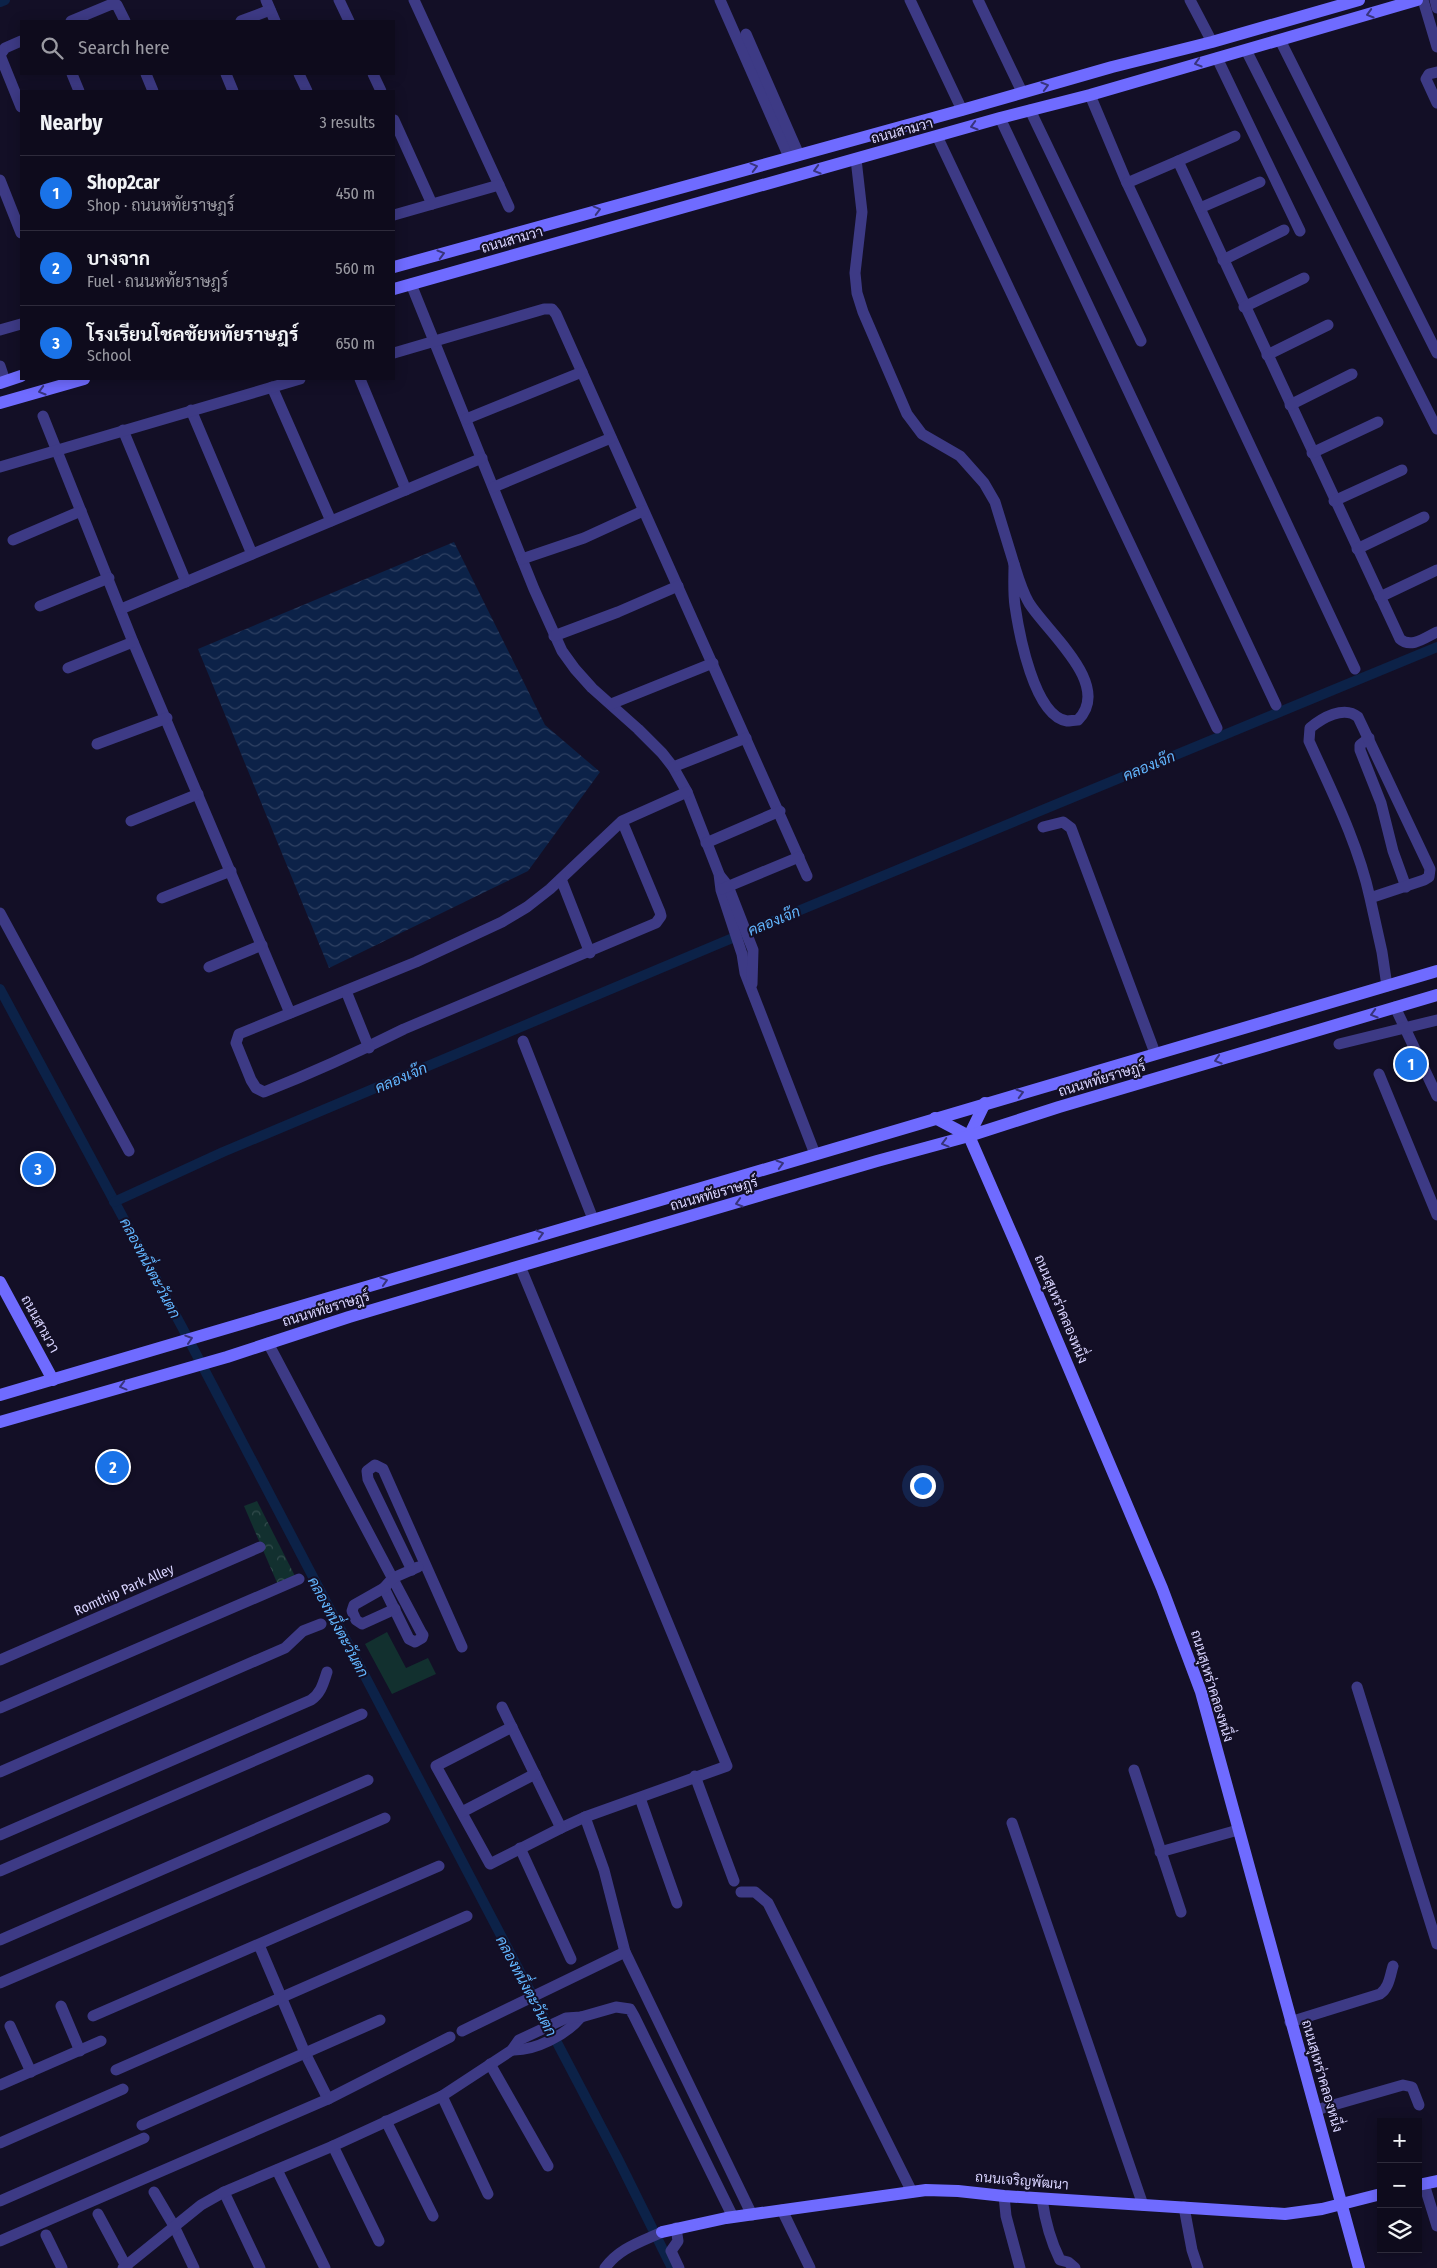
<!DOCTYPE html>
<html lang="en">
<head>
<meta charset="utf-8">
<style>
	:root { --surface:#0e0b1c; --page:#171425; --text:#f1f3f6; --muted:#9b9ba3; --line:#2e2b3b; --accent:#1a73e8 }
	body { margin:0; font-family:"Fira Sans Condensed",Sarabun,sans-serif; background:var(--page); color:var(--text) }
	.controls { position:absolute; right:15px; bottom:15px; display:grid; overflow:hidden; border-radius:0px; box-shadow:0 2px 12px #0003 }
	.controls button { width:45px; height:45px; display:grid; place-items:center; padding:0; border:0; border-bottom:1px solid var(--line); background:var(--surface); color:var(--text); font:25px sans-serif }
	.you { position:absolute; left:922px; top:1485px; width:18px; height:18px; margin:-12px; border:4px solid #fff; border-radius:50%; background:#1a73e8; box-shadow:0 0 0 8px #1a73e833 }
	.badge { display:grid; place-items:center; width:32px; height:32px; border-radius:50%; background:var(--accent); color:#fff; font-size:16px; font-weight:700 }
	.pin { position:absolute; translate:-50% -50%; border:2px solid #fff; box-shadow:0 1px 5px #0006 }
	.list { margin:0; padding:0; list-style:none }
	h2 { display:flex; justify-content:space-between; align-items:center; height:65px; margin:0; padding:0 20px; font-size:21px }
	h2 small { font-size:16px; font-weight:400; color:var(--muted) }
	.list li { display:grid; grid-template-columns:32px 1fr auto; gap:15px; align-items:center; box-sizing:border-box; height:75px; padding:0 20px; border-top:1px solid var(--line) }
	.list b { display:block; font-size:19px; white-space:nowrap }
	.list p { margin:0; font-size:16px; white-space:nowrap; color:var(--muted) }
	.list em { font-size:16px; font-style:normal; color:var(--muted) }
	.icon { flex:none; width:28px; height:28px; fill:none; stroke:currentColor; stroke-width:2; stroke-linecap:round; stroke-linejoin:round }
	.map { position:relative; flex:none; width:1437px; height:2268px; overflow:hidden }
	.search { position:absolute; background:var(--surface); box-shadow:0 2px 12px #0003; left:20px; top:20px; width:375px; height:55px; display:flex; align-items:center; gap:12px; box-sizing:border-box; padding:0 18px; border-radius:0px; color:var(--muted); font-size:19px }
	.panel { position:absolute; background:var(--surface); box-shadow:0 2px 12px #0003; left:20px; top:90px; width:375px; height:290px; border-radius:0px }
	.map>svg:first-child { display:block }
	.park { fill:url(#park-crowns) }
	.pitch { fill:#12302f }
	.water { fill:url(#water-waves) }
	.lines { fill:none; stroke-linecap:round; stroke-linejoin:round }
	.canal { stroke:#0c2248; stroke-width:10 }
	.street { stroke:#3d3a85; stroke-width:11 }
	.secondary { stroke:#6f6bff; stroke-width:12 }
	.oneway { stroke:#38347d }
	.labels { text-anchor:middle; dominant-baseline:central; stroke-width:4; stroke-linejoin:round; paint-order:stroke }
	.street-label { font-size:14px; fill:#d9d4ff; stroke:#130f26 }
	.water-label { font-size:15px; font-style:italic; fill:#62b6ff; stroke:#130f26 }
</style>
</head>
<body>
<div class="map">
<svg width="1437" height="2268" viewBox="0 0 1437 2268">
	<defs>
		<pattern id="park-crowns" width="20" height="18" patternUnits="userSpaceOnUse" patternTransform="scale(1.25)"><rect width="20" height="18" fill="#12302f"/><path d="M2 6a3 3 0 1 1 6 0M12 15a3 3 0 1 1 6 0" fill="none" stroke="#344d4e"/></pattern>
		<pattern id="water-waves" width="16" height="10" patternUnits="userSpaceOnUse" patternTransform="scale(1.25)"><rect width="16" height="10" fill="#0c2248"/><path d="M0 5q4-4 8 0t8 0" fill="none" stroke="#2f4163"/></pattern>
	</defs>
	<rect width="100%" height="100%" fill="#130f26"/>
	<!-- park -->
	<path class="park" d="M257 1501 296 1578 278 1585 244 1506Z"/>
	<!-- pitch -->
	<path class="pitch" d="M387 1632 406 1668 428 1658 436 1674 392 1694 365 1644Z"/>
	<!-- water -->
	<path class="water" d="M454 542 545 725 600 772 528 871 329 968 198 649Z"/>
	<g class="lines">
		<!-- canal -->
		<g class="canal">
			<path d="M0 2 5 0"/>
			<path d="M0 989 182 1327 617 2157 672 2268"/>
			<path d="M114 1202 223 1152 723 942 1437 647"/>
		</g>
		<!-- street -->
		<g class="street">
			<path d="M266 0 275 21"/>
			<path d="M339 0 349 21"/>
			<path d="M414 0 509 207"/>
			<path d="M720 0 789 157"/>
			<path d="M910 0 962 110"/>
			<path d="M978 0 1022 92"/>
			<path d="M1190 0 1212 42"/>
			<path d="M1423 0 1437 47"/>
			<path d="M1435 0 1437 8"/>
			<path d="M71 21 112 4 117 5 125 21"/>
			<path d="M241 21 270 10"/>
			<path d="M746 34 799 155"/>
			<path d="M1280 40 1437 353"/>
			<path d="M21 41 5 48 0 55 21 107"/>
			<path d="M1246 50 1437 429"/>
			<path d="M1217 58 1300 231"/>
			<path d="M1437 72 1429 74 1426 79 1437 103"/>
			<path d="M72 74 79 91"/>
			<path d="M146 74 153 91"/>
			<path d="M226 74 233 91"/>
			<path d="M299 74 307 91"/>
			<path d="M373 74 381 91"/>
			<path d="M1090 95 1127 183 1355 669"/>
			<path d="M1030 110 1141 341"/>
			<path d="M1000 118 1276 705"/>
			<path d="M394 120 432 204"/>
			<path d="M937 136 1217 728"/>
			<path d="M856 159 862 212 855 273 857 293 863 312 907 414 922 434 960 456 984 483 995 502 1014 564"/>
			<path d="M1178 161 1235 136"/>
			<path d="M0 180 21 233"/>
			<path d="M1127 183 1178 161 1400 639C1411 649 1426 637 1437 632"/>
			<path d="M1200 208 1260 182"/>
			<path d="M394 215 499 185"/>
			<path d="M1223 260 1284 230"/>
			<path d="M411 284 534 589 562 651 575 669 592 688 638 729 662 753 673 767 687 792 719 874 721 890 742 954 745 973 815 1154"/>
			<path d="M1244 307 1304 278"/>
			<path d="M0 330 21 324"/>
			<path d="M394 353 544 309H552L556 314 807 876"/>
			<path d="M1267 355 1328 325"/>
			<path d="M0 366 5 381"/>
			<path d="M360 379 406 490"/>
			<path d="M272 387 331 521"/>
			<path d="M1290 405 1352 374"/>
			<path d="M191 410 252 554"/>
			<path d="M43 416 133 642 290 1013"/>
			<path d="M466 419 582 372"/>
			<path d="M123 430 186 582"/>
			<path d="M1312 453 1378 422"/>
			<path d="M0 467 300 379"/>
			<path d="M494 487 611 438"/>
			<path d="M1334 501 1402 470"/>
			<path d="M13 540 81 511"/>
			<path d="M1357 549 1424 517"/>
			<path d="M522 559 584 538 643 511"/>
			<path d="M1014 564C1018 577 1022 591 1029 603 1047 632 1113 685 1078 720 1075 720 1070 721 1067 721 1034 716 1019 633 1015 606 1013 592 1014 578 1014 564Z"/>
			<path d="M1380 597 1437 570"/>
			<path d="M40 606 109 578"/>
			<path d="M121 609 482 458"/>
			<path d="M554 636 618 612 678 586"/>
			<path d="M68 668 133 642"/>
			<path d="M611 704 713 663"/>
			<path d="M1369 738 1360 745V750L1381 803 1393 851 1406 887"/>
			<path d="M97 744 167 718"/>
			<path d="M673 767 746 738"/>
			<path d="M131 821 198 794"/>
			<path d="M622 821 660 912 661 916 656 923 404 1029C358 1052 312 1073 264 1092L256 1088 251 1080 236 1043 239 1034 416 962 502 922 527 907 550 889 622 821 687 792"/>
			<path d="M1043 827 1063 822 1071 828 1155 1053"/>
			<path d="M706 843 780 811"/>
			<path d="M720 876 728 886 753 950 752 984"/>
			<path d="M561 879 590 953"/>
			<path d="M722 889 799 857"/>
			<path d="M162 898 231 871"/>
			<path d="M1370 898 1424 880 1429 877 1430 869 1358 717C1344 705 1322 718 1310 728L1309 741C1332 792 1358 843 1370 898L1382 952 1387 986"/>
			<path d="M0 913 129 1151"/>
			<path d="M209 967 262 945"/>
			<path d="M346 991 369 1048"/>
			<path d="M1395 1007 1437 1096"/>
			<path d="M523 1041 593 1219"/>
			<path d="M1339 1044 1437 1020"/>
			<path d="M1379 1074 1437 1215"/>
			<path d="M268 1343 421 1632 423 1635 422 1638 415 1642 409 1639 384 1588"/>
			<path d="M412 1570 368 1479 367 1471 375 1465 383 1469 387 1478 462 1647"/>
			<path d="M395 1609 362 1624 356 1620 352 1611 354 1605 384 1588 393 1578 418 1567"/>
			<path d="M0 1660 260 1547"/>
			<path d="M1357 1687 1437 1944"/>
			<path d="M502 1707 561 1828 585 1817 727 1766 520 1266"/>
			<path d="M0 1708 299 1579"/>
			<path d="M512 1727 436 1766 490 1864 561 1828"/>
			<path d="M1134 1770 1181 1912"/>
			<path d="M0 1772 285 1648 303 1631 321 1624"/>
			<path d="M695 1776 734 1881"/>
			<path d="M640 1798 677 1903"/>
			<path d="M462 1812 535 1774"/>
			<path d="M585 1817 604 1870 625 1952 752 2215"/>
			<path d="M1012 1823 1143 2205"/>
			<path d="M0 1835 311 1700C321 1693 323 1684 327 1672"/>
			<path d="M520 1848 571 1959"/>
			<path d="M1160 1852 1238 1830"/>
			<path d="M0 1871 362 1714"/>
			<path d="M741 1892H755L768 1903 912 2192"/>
			<path d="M0 1940 368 1780"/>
			<path d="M259 1945 305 2053 328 2099"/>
			<path d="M0 1983 385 1818"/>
			<path d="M61 2006 80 2051"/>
			<path d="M93 2016 439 1866"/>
			<path d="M1290 2022 1380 1994C1389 1988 1390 1976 1393 1966"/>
			<path d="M10 2026 31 2072"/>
			<path d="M462 2031 625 1952"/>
			<path d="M512 2050C535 2051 566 2035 581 2017"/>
			<path d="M490 2064 548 2166"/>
			<path d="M116 2070 467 1916"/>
			<path d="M0 2085 101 2041"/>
			<path d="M442 2096 488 2194"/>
			<path d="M1316 2110 1403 2085 1412 2087 1419 2105"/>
			<path d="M386 2121 433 2216"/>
			<path d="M142 2125 380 2020"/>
			<path d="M0 2143 123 2089"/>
			<path d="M333 2146 379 2241"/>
			<path d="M277 2170 325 2268"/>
			<path d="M1424 2184 1437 2226"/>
			<path d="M154 2192 174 2226 194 2268"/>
			<path d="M224 2192 260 2268"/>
			<path d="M1004 2196 1006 2216 1020 2268"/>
			<path d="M1042 2199C1045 2220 1050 2240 1060 2260L1068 2262 1075 2268"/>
			<path d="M0 2201 144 2138"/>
			<path d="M1184 2207 1192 2250 1198 2268"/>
			<path d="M782 2210 810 2268"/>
			<path d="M98 2214 127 2268"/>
			<path d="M676 2228 678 2241 671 2251 679 2268"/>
			<path d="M46 2235 62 2268"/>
			<path d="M0 2241 328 2099 450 2037"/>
			<path d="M123 2268 201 2205 224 2192 333 2146 442 2096 512 2050 519 2040 566 2018 581 2017 616 2007 630 2009 634 2016 733 2217"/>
			<path d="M605 2268C619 2248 641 2242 662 2232"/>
		</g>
		<!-- secondary -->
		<g class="secondary">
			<path d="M394 267 962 110 1112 67 1212 42 1359 0"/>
			<path d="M394 289 1000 118 1090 95 1417 0"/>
			<path d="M0 383 21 376"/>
			<path d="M0 403 84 379"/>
			<path d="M935 1118 969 1136"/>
			<path d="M969 1136 1020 1253 1162 1588 1201 1692 1359 2268"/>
			<path d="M969 1136 985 1103"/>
			<path d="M0 1282 53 1380"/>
			<path d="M0 1395 1437 971"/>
			<path d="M0 1422 227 1357 349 1317 520 1266 877 1161 969 1136 1059 1107 1437 995"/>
			<path d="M1418 2185 1437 2181"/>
			<path d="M662 2232 726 2218 926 2190 958 2191 1004 2196 1285 2214 1322 2209 1381 2194"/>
		</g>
	</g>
	<!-- one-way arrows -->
	<defs><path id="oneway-chevron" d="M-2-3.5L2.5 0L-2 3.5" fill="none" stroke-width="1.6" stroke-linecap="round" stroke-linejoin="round" transform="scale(1.25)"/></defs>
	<g class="oneway">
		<use href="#oneway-chevron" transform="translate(1370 14) rotate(164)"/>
		<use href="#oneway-chevron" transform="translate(1198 63) rotate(164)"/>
		<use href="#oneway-chevron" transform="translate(1045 86) rotate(-16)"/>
		<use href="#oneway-chevron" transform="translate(974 126) rotate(164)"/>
		<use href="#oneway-chevron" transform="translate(754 167) rotate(-15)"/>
		<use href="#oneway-chevron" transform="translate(817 170) rotate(164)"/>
		<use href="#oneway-chevron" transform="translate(597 210) rotate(-15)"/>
		<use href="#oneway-chevron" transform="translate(441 254) rotate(-16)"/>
		<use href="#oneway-chevron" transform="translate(42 391) rotate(164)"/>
		<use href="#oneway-chevron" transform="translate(1374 1014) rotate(164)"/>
		<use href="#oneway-chevron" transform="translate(1218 1060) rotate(163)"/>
		<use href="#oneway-chevron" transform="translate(1020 1093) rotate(-16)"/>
		<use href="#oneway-chevron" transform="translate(945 1143) rotate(165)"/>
		<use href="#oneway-chevron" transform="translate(780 1164) rotate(-16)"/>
		<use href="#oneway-chevron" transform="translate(739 1203) rotate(163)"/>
		<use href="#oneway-chevron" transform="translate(540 1234) rotate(-17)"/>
		<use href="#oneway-chevron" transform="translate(384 1281) rotate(-17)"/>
		<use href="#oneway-chevron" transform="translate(189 1339) rotate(-18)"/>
		<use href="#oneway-chevron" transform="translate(123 1386) rotate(165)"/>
	</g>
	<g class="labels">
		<!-- street labels -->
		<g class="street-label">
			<text transform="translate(902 131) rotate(-15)">ถนนสามวา</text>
			<text transform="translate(512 240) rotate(-16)">ถนนสามวา</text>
			<text transform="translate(1102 1079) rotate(-17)">ถนนหทัยราษฎร์</text>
			<text transform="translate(714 1194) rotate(-16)">ถนนหทัยราษฎร์</text>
			<text transform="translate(326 1309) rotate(-17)">ถนนหทัยราษฎร์</text>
			<text transform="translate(1061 1309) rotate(67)">ถนนสุเหร่าคลองหนึ่ง</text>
			<text transform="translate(40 1324) rotate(61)">ถนนสามวา</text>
			<text transform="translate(124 1590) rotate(-24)">Romthip Park Alley</text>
			<text transform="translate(1212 1686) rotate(73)">ถนนสุเหร่าคลองหนึ่ง</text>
			<text transform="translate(1322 2076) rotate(74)">ถนนสุเหร่าคลองหนึ่ง</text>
			<text transform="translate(1022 2181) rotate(5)">ถนนเจริญพัฒนา</text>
		</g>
		<!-- water labels -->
		<g class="water-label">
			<text transform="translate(1149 766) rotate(-22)">คลองเจ๊ก</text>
			<text transform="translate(774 921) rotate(-22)">คลองเจ๊ก</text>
			<text transform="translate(401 1078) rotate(-23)">คลองเจ๊ก</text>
			<text transform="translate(150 1268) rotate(62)">คลองหนึ่งตะวันตก</text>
			<text transform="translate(338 1627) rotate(62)">คลองหนึ่งตะวันตก</text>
			<text transform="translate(526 1986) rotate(62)">คลองหนึ่งตะวันตก</text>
		</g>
	</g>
</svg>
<div class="controls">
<button>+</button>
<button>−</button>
<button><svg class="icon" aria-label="layers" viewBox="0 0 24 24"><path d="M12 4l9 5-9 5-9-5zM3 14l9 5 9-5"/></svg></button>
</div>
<div class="you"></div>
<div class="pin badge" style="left:1411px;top:1064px">1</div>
<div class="pin badge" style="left:113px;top:1467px">2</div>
<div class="pin badge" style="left:38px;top:1169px">3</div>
<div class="search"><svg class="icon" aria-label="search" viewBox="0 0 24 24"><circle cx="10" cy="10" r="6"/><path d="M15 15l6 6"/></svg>Search here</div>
<section class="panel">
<h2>Nearby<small>3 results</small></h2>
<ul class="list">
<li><span class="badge">1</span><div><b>Shop2car</b><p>Shop · ถนนหทัยราษฎร์</p></div><em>450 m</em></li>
<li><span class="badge">2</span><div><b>บางจาก</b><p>Fuel · ถนนหทัยราษฎร์</p></div><em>560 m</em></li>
<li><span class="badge">3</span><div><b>โรงเรียนโชคชัยหทัยราษฎร์</b><p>School</p></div><em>650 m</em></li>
</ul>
</section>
</div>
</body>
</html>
